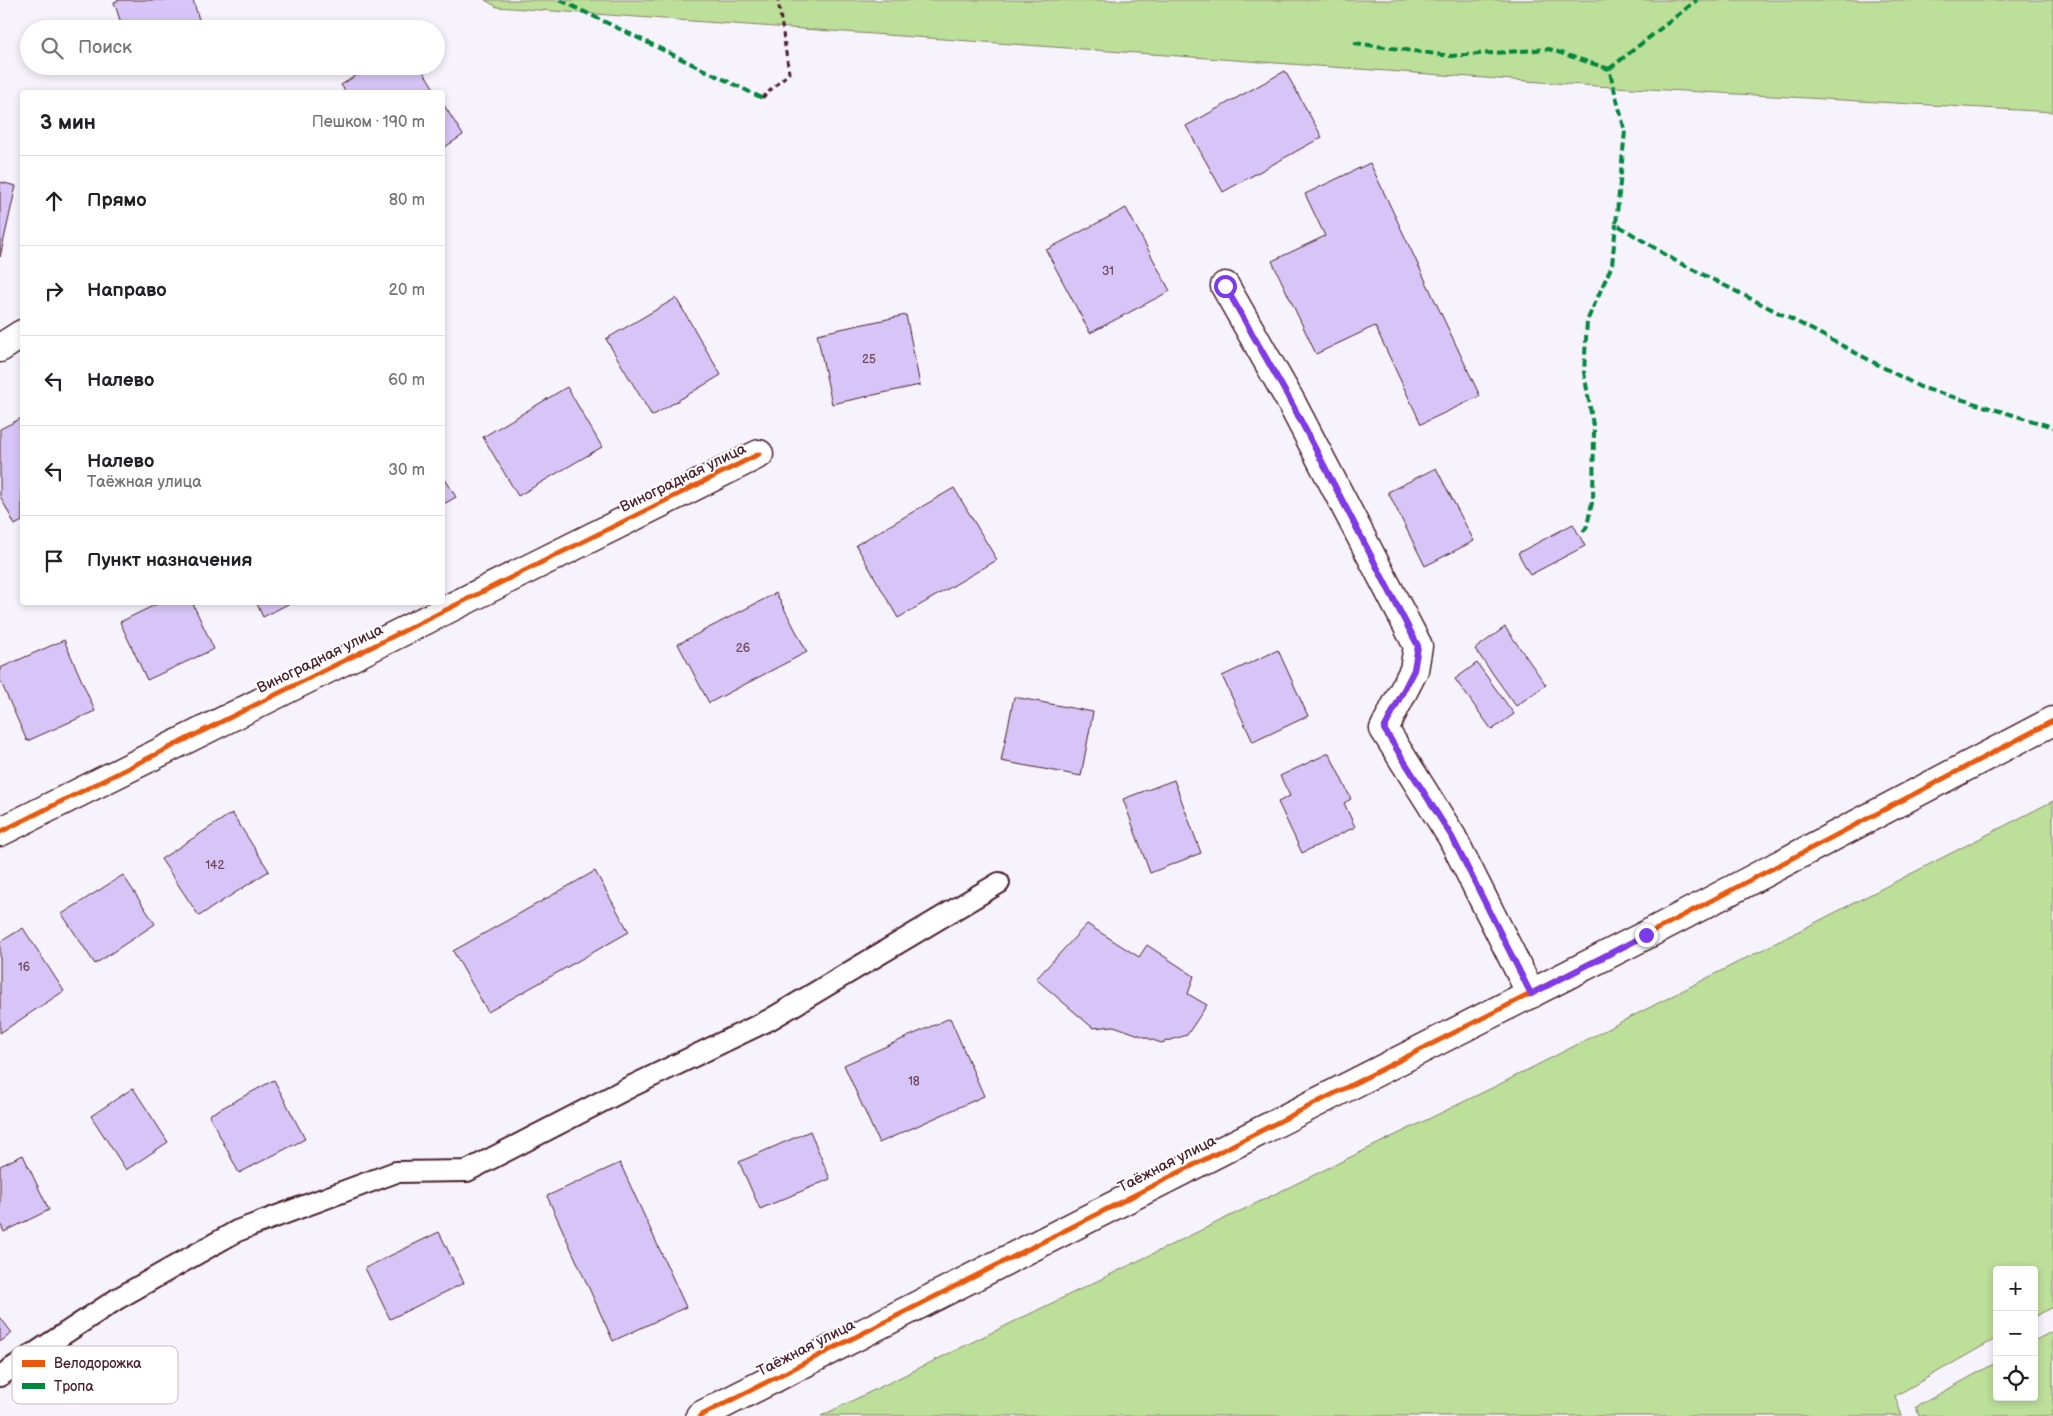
<!DOCTYPE html>
<html lang="ru">
<head>
<meta charset="utf-8">
<style>
	:root { --surface:#fff; --page:#f2f2f2; --text:#202124; --muted:#757577; --line:#e0e0e0 }
	body { margin:0; font-family:"Balsamiq Sans",sans-serif; background:var(--page); color:var(--text) }
	.controls { position:absolute; right:15px; bottom:15px; display:grid; overflow:hidden; border-radius:5px; box-shadow:0 2px 8px #0003 }
	.controls button { width:45px; height:45px; display:grid; place-items:center; padding:0; border:0; border-bottom:1px solid var(--line); background:var(--surface); color:var(--text); font:25px sans-serif }
	.stop { position:absolute; width:15px; height:15px; margin:-11px; border:4px solid #7c3aed; border-radius:50%; background:#fff }
	.stop.end { background:#7c3aed; border-color:#fff; box-shadow:0 1px 5px #0008 }
	.list { margin:0; padding:0; list-style:none }
	h2 { display:flex; justify-content:space-between; align-items:center; height:65px; margin:0; padding:0 20px; font-size:21px }
	h2 small { font-size:16px; font-weight:400; color:var(--muted) }
	.list li { display:grid; grid-template-columns:32px 1fr auto; gap:15px; align-items:center; box-sizing:border-box; height:90px; padding:0 20px; border-top:1px solid var(--line) }
	.list b { display:block; font-size:19px; white-space:nowrap }
	.list p { margin:0; font-size:16px; white-space:nowrap; color:var(--muted) }
	.list em { font-size:16px; font-style:normal; color:var(--muted) }
	.icon { flex:none; width:28px; height:28px; fill:none; stroke:currentColor; stroke-width:2; stroke-linecap:round; stroke-linejoin:round }
	.map { position:relative; flex:none; width:2053px; height:1416px; overflow:hidden }
	.search { position:absolute; background:var(--surface); box-shadow:0 2px 8px #0003; left:20px; top:20px; width:425px; height:55px; display:flex; align-items:center; gap:12px; box-sizing:border-box; padding:0 18px; border-radius:28px; color:var(--muted); font-size:19px }
	.panel { position:absolute; background:var(--surface); box-shadow:0 2px 8px #0003; left:20px; top:90px; width:425px; height:515px; border-radius:5px }
	.map>svg:first-child { display:block }
	.green { fill:#bcdf99; stroke:#837f62 }
	.building { fill:#d6c5f6; stroke:#4a1f2b }
	.lines { fill:none; stroke-linecap:round; stroke-linejoin:round }
	.lane-casing { stroke:#4a1f2b; stroke-width:24 }
	.street-casing { stroke:#4a1f2b; stroke-width:31 }
	.secondary-casing { stroke:#4a1f2b; stroke-width:31 }
	.path { stroke:#4a1f2b; stroke-width:3; stroke-dasharray:5 4; stroke-linecap:butt }
	.lane { stroke:#fff; stroke-width:20 }
	.street { stroke:#fff; stroke-width:28 }
	.secondary { stroke:#fff; stroke-width:28 }
	.quiet { stroke:#00873e; stroke-width:4; stroke-dasharray:8 4; stroke-linecap:butt }
	.cycleway-casing { stroke:#fff; stroke-width:8 }
	.cycleway { stroke:#e8590c; stroke-width:5 }
	.route { stroke:#7c3aed; stroke-width:6 }
	.labels { text-anchor:middle; dominant-baseline:central; stroke-width:4; stroke-linejoin:round; paint-order:stroke }
	.number-label { font-size:12px; fill:#6d485e }
	.street-label { font-size:15px; fill:#4a1f2b; stroke:#fff }
	.key { fill:#fff; stroke:#c9bcbf; stroke-width:1 }
	.key-label { font-size:14px; fill:#4a1f2b }
</style>
</head>
<body>
<div class="map">
<svg width="2053" height="1416" viewBox="0 0 2053 1416">
	<rect width="100%" height="100%" fill="#f7f3fd"/>
	<filter id="ink" filterUnits="userSpaceOnUse"><feTurbulence type="fractalNoise" baseFrequency=".02" numOctaves="2"/><feDisplacementMap in="SourceGraphic" scale="10" xChannelSelector="R" yChannelSelector="G"/><feConvolveMatrix kernelMatrix="1 2 1 2 8 2 1 2 1" color-interpolation-filters="sRGB"/></filter>
	<g filter="url(#ink)">
		<!-- green -->
		<g class="green">
			<path d="M485 0H2053V112L1596 86 497 7Z"/>
			<path d="M2053 801V1307L2034 1317V1270H1997V1338L1895 1396 1902 1416H821L1500 1084Z"/>
			<path d="M2053 1331V1416H1919L1916 1407 1997 1362V1397H2034V1341Z"/>
		</g>
		<!-- building -->
		<g class="building">
			<path d="M120 0H193L202 29H123L114 2Z"/>
			<path d="M371 66H420L436 92H346L341 85Z"/>
			<path d="M1285 71 1322 137 1223 192 1186 126Z"/>
			<path d="M442 102 463 135 442 149Z"/>
			<path d="M1370 163 1480 396 1421 424 1375 326 1316 354 1272 261 1325 236 1305 194Z"/>
			<path d="M0 182 16 186 0 257Z"/>
			<path d="M1126 208 1170 291 1090 333 1046 250Z"/>
			<path d="M676 298 721 375 652 416 606 339Z"/>
			<path d="M906 315 920 385 832 404 817 334Z"/>
			<path d="M567 387 602 447 518 496 483 437Z"/>
			<path d="M22 418V521L15 525 0 496V429Z"/>
			<path d="M1436 468 1474 541 1425 566 1388 492Z"/>
			<path d="M442 474 456 497 442 505Z"/>
			<path d="M954 488 997 560 898 618 856 545Z"/>
			<path d="M1573 524 1585 546 1530 575 1518 553Z"/>
			<path d="M776 593 807 652 709 703 678 644Z"/>
			<path d="M161 602H192L214 649 147 680 120 622Z"/>
			<path d="M256 602H292L263 617Z"/>
			<path d="M1505 627 1546 685 1516 706 1475 649Z"/>
			<path d="M64 640 95 711 27 741 0 680V668Z"/>
			<path d="M1278 650 1308 716 1253 742 1222 676Z"/>
			<path d="M1477 663 1514 714 1492 730 1455 679Z"/>
			<path d="M1014 697 1093 712 1081 776 1001 761Z"/>
			<path d="M1329 753 1351 799 1344 803 1355 827 1302 853 1278 802 1290 796 1280 776Z"/>
			<path d="M1174 780 1201 853 1150 873 1123 799Z"/>
			<path d="M232 813 269 871 199 916 161 859Z"/>
			<path d="M595 871 629 932 488 1012 453 951Z"/>
			<path d="M123 875 155 924 95 964 62 914Z"/>
			<path d="M1087 924 1139 957 1147 945 1194 976 1188 994 1207 1005 1187 1035 1161 1043 1114 1026 1093 1028 1036 979Z"/>
			<path d="M23 928 64 991 0 1033V942Z"/>
			<path d="M950 1018 984 1096 879 1143 844 1065Z"/>
			<path d="M274 1080 305 1139 239 1173 209 1115Z"/>
			<path d="M133 1088 168 1142 126 1170 91 1116Z"/>
			<path d="M810 1131 830 1179 760 1209 739 1162Z"/>
			<path d="M23 1155 49 1210 4 1232 0 1223V1166Z"/>
			<path d="M620 1163 686 1307 613 1341 547 1196Z"/>
			<path d="M439 1232 464 1283 390 1319 365 1268Z"/>
			<path d="M0 1317 12 1333 0 1342Z"/>
		</g>
		<g class="lines">
			<defs>
				<path id="lane" d="M0 1376 117 1299 237 1231 396 1172 467 1171 630 1087 769 1020 999 883"/>
				<g id="street">
					<path d="M1225 286 1291 402 1418 646 1414 670 1384 729 1452 837 1531 994"/>
					<path d="M0 348 22 334"/>
					<path d="M0 832 759 454"/>
				</g>
				<path id="secondary" d="M700 1416 1646 935 2053 721"/>
			</defs>
			<!-- lane casing -->
			<use href="#lane" class="lane-casing"/>
			<!-- street casing -->
			<use href="#street" class="street-casing"/>
			<!-- secondary casing -->
			<use href="#secondary" class="secondary-casing"/>
			<!-- path -->
			<path class="path" d="M762 98 789 73 778 0"/>
			<!-- lane -->
			<use href="#lane" class="lane"/>
			<!-- street -->
			<use href="#street" class="street"/>
			<!-- secondary -->
			<use href="#secondary" class="secondary"/>
			<!-- quiet -->
			<g class="quiet">
				<path d="M560 0 762 98"/>
				<path d="M1354 43 1451 56 1549 49 1609 69 1625 131 1616 224 1674 260 1807 327 1920 387 2053 427"/>
				<path d="M1609 69 1697 0"/>
				<path d="M1583 532 1587 526 1593 498 1594 431 1584 372 1587 321 1612 265 1616 224"/>
			</g>
			<defs>
				<g id="cycleway">
					<path d="M1225 286 1291 402 1418 646 1414 670 1384 729 1452 837 1531 994"/>
					<path d="M0 832 759 454"/>
					<path d="M700 1416 1646 935 2053 721"/>
				</g>
			</defs>
			<!-- cycleway casing -->
			<use href="#cycleway" class="cycleway-casing"/>
			<!-- cycleway -->
			<use href="#cycleway" class="cycleway"/>
		</g>
	</g>
	<g class="lines" filter="url(#ink)">
		<!-- route -->
		<path class="route" d="M1225 286 1291 402 1418 646 1414 670 1384 729 1452 837 1531 994 1646 935"/>
	</g>
	<g class="labels">
		<!-- number labels -->
		<g class="number-label">
			<text x="1108" y="271">31</text>
			<text x="869" y="359">25</text>
			<text x="743" y="648">26</text>
			<text x="215" y="865">142</text>
			<text x="24" y="967">16</text>
			<text x="914" y="1081">18</text>
		</g>
		<!-- street labels -->
		<g class="street-label">
			<text transform="translate(683 478) rotate(-26)">Виноградная улица</text>
			<text transform="translate(320 659) rotate(-26)">Виноградная улица</text>
			<text transform="translate(1167 1164) rotate(-27)">Таёжная улица</text>
			<text transform="translate(806 1348) rotate(-27)">Таёжная улица</text>
		</g>
	</g>
	<!-- legend -->
	<rect x="12" y="1346" width="166" height="58" rx="8" class="key"/>
	<rect x="22" y="1360" width="23" height="7" fill="#e8590c"/>
	<rect x="22" y="1383" width="23" height="6" fill="#00873e"/>
	<g class="key-label">
		<text x="54" y="1368">Велодорожка</text>
		<text x="54" y="1391">Тропа</text>
	</g>
</svg>
<div class="controls">
<button>+</button>
<button>−</button>
<button><svg class="icon" aria-label="locate" viewBox="0 0 24 24"><circle cx="12" cy="12" r="6"/><path d="M12 2v4M12 18v4M2 12h4M18 12h4"/></svg></button>
</div>
<div class="stop" style="left:1225px;top:286px"></div>
<div class="stop end" style="left:1646px;top:935px"></div>
<div class="search"><svg class="icon" aria-label="search" viewBox="0 0 24 24"><circle cx="10" cy="10" r="6"/><path d="M15 15l6 6"/></svg>Поиск</div>
<section class="panel">
<h2>3 мин<small>Пешком · 190 m</small></h2>
<ul class="list">
<li><svg class="icon" aria-label="ahead" viewBox="0 0 24 24"><path d="M12 20V5M6 11l6-6 6 6"/></svg><div><b>Прямо</b></div><em>80 m</em></li>
<li><svg class="icon" aria-label="right" viewBox="0 0 24 24"><path d="M7 20v-9h11M14 6l5 5-5 5"/></svg><div><b>Направо</b></div><em>20 m</em></li>
<li><svg class="icon" aria-label="left" viewBox="0 0 24 24"><path d="M17 20v-9H6M10 6l-5 5 5 5"/></svg><div><b>Налево</b></div><em>60 m</em></li>
<li><svg class="icon" aria-label="left" viewBox="0 0 24 24"><path d="M17 20v-9H6M10 6l-5 5 5 5"/></svg><div><b>Налево</b><p>Таёжная улица</p></div><em>30 m</em></li>
<li><svg class="icon" aria-label="arrive" viewBox="0 0 24 24"><path d="M6 21V4h12l-3 4 3 4H6"/></svg><div><b>Пункт назначения</b></div></li>
</ul>
</section>
</div>
</body>
</html>
